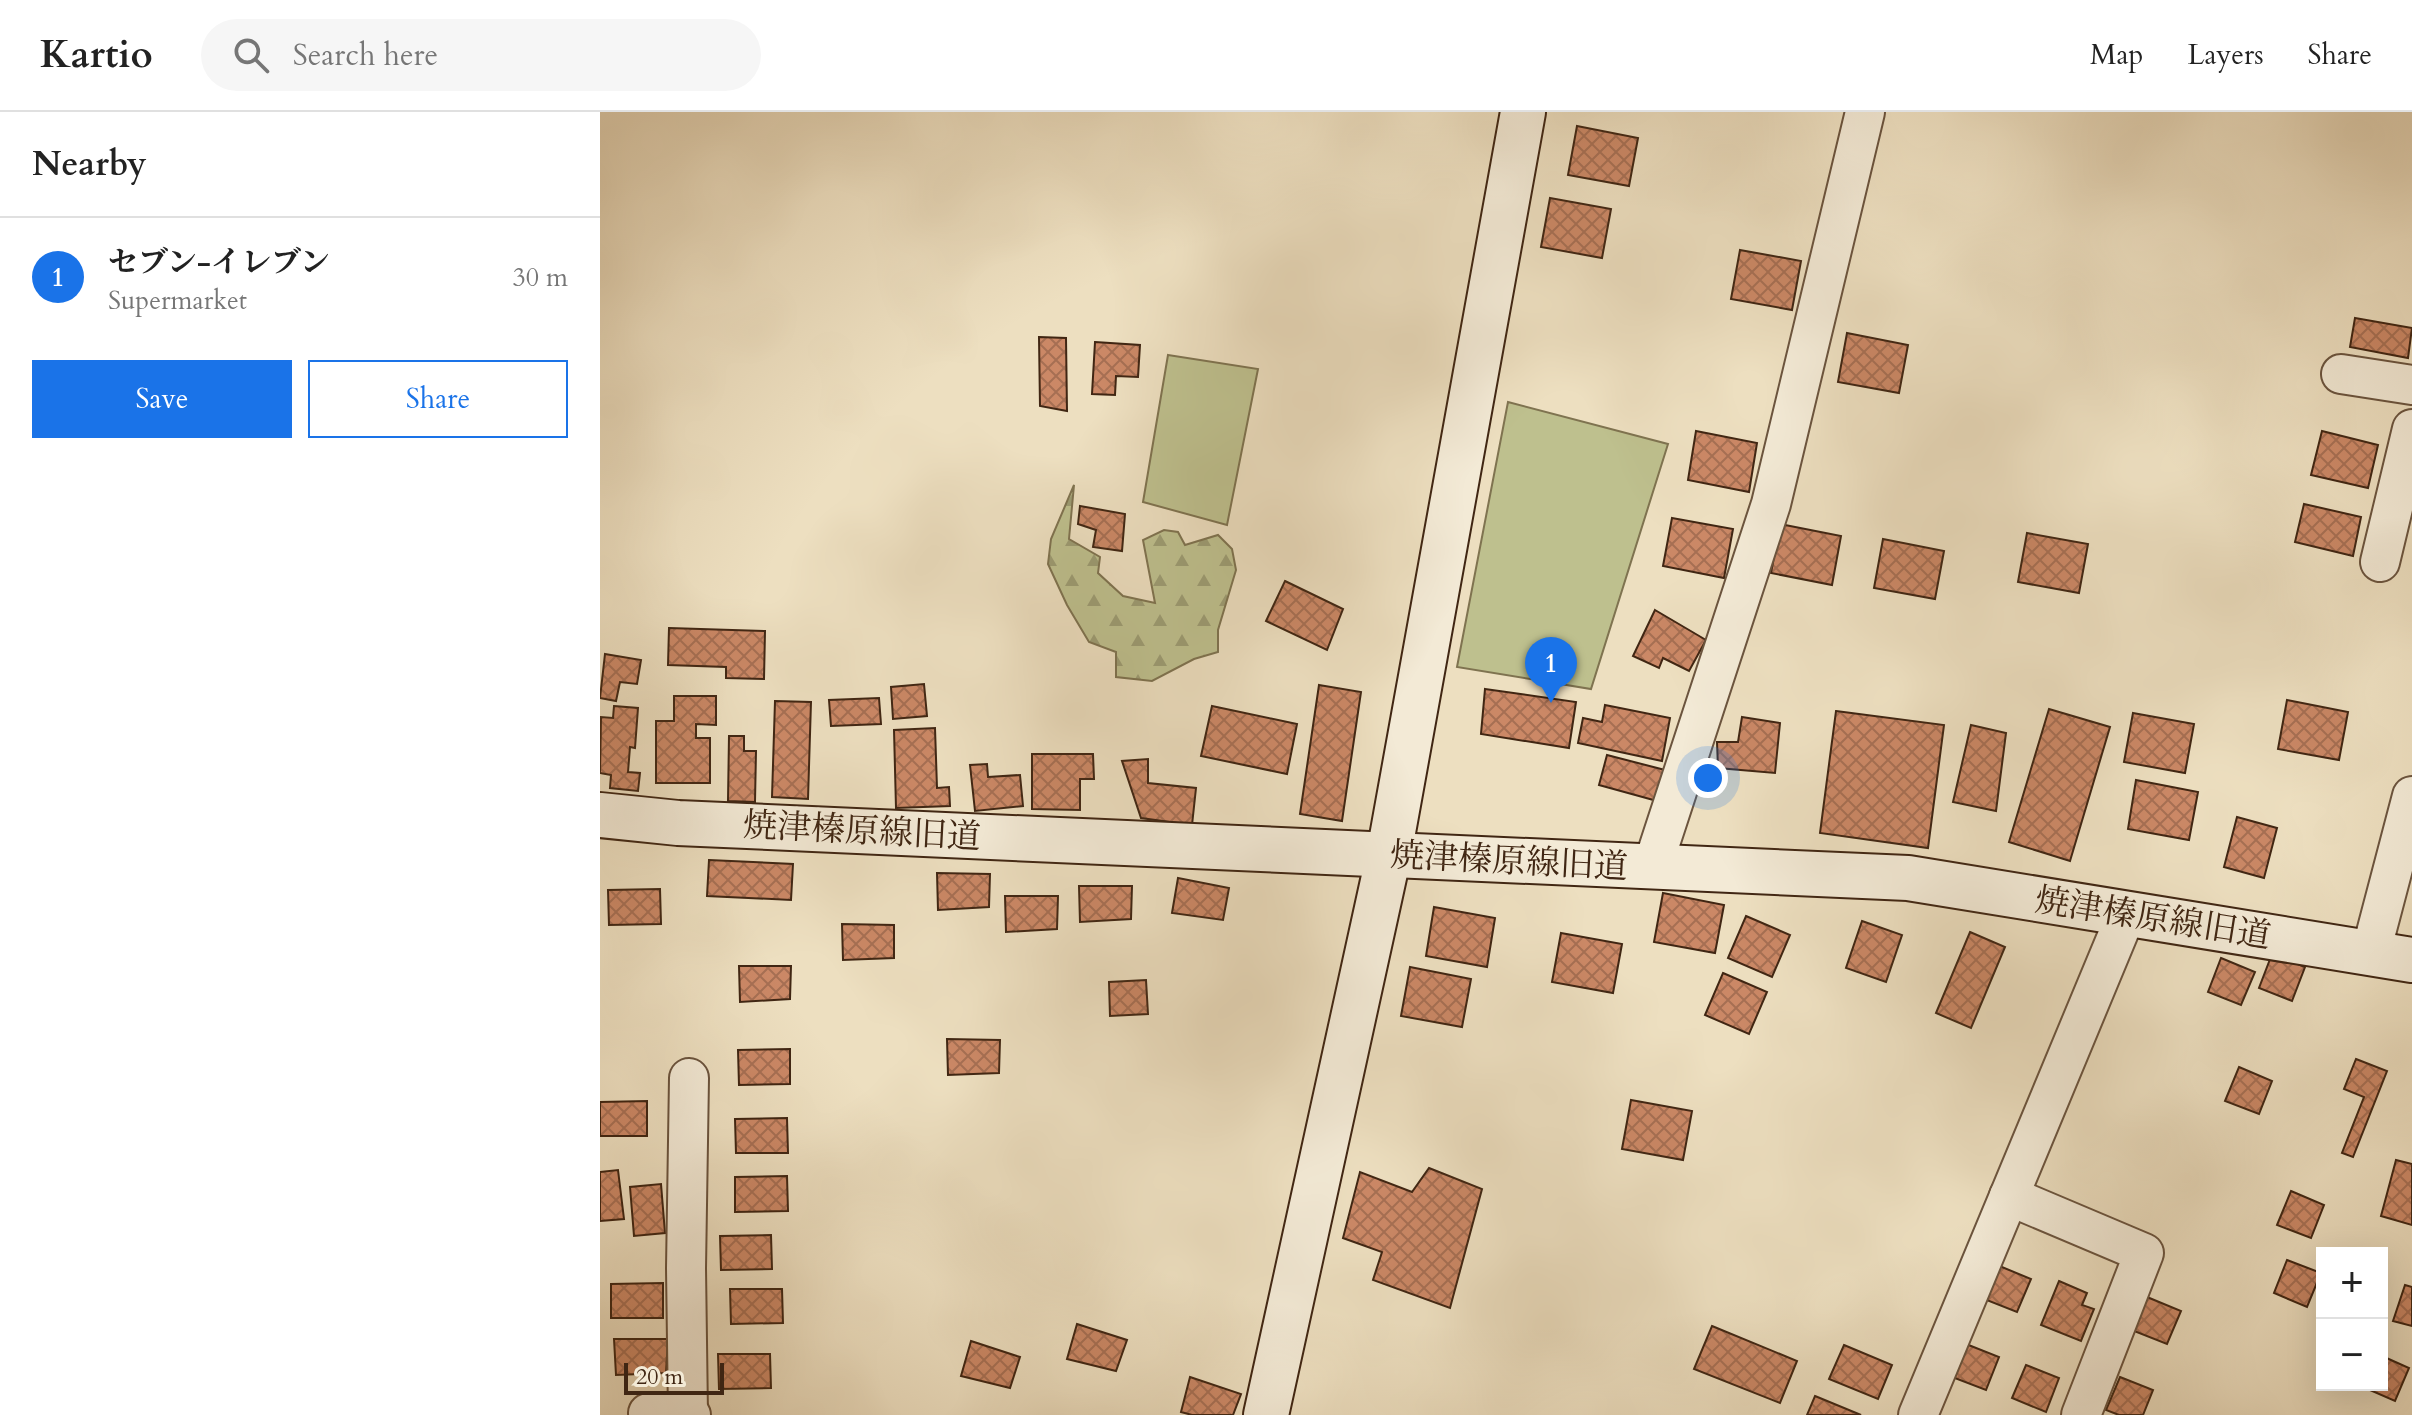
<!DOCTYPE html>
<html lang="en">
<head>
<meta charset="utf-8">
<style>
	:root { --surface:#fff; --page:#f6f6f6; --text:#222; --muted:#767676; --line:#e0e0e0; --accent:#1a73e8 }
	body { margin:0; font-family:Cardo,"Noto Serif JP",serif; background:var(--page); color:var(--text) }
	.controls { position:absolute; right:24px; bottom:24px; display:grid; overflow:hidden; border-radius:0px; box-shadow:0 8px 32px #0002 }
	.controls button { width:72px; height:72px; display:grid; place-items:center; padding:0; border:0; border-bottom:2px solid var(--line); background:var(--surface); color:var(--text); font:40px sans-serif }
	.scale { position:absolute; left:24px; bottom:20px; width:100px; box-sizing:border-box; padding-left:8px; border:4px solid #402613; border-top:0; font-size:22px; line-height:28px; white-space:nowrap; color:#402613; -webkit-text-stroke:6px #f3ead6; paint-order:stroke }
	.you { position:absolute; left:1108px; top:666px; width:28px; height:28px; margin:-20px; border:6px solid #fff; border-radius:50%; background:#1a73e8; box-shadow:0 0 0 12px #1a73e833 }
	.badge { display:grid; place-items:center; width:52px; height:52px; border-radius:50%; background:var(--accent); color:#fff; font-size:26px; font-weight:700 }
	.pin { position:absolute; translate:-50% -66px; filter:drop-shadow(0 2px 4px #0008) }
	.pin::after { content:''; position:absolute; top:42px; width:28px; height:24px; background:inherit; clip-path:polygon(0 0,100% 0,50% 100%) }
	.list { margin:0; padding:0; list-style:none }
	h2 { display:flex; justify-content:space-between; align-items:center; height:104px; margin:0; padding:0 32px; font-size:34px }
	h2 small { font-size:26px; font-weight:400; color:var(--muted) }
	.list li { display:grid; grid-template-columns:52px 1fr auto; gap:24px; align-items:center; box-sizing:border-box; height:120px; padding:0 32px; border-top:2px solid var(--line) }
	.list b { display:block; font-size:30px; white-space:nowrap }
	.list p { margin:0; font-size:26px; white-space:nowrap; color:var(--muted) }
	.list em { font-size:26px; font-style:normal; color:var(--muted) }
	.actions { display:flex; gap:16px; padding:24px 32px }
	.actions a { flex:1; padding:18px 0; border:2px solid var(--accent); border-radius:0px; text-align:center; font-size:28px; color:var(--accent) }
	.actions .main { background:var(--accent); color:#fff }
	.icon { flex:none; width:44px; height:44px; fill:none; stroke:currentColor; stroke-width:2; stroke-linecap:round; stroke-linejoin:round }
	.map { position:relative; flex:none; width:1812px; height:1303px; overflow:hidden }
	header { display:flex; align-items:center; gap:48px; box-sizing:border-box; height:112px; padding:0 40px; background:var(--surface); border-bottom:2px solid var(--line) }
	header strong { font-size:38px }
	nav { display:flex; gap:44px; margin-inline-start:auto; font-size:28px }
	.search { width:560px; height:72px; background:var(--page); display:flex; align-items:center; gap:20px; box-sizing:border-box; padding:0 28px; border-radius:44px; color:var(--muted); font-size:30px }
	main { display:flex }
	aside { flex:1; background:var(--surface) }
	.map>svg:first-child { display:block }
	.grass { fill:#bec08e; stroke:#7f7350; stroke-width:2 }
	.forest { fill:url(#forest-firs); stroke:#7f7350; stroke-width:2 }
	.building { fill:url(#building-cross-hatch); stroke:#402613; stroke-width:2 }
	.lines { fill:none; stroke-linecap:round; stroke-linejoin:round }
	.street-casing { stroke:#6b543e; stroke-width:42 }
	.secondary-casing { stroke:#402613; stroke-width:48 }
	.street { stroke:#f3ead6; stroke-width:38 }
	.secondary { stroke:#f3ead6; stroke-width:44 }
	.labels { text-anchor:middle; dominant-baseline:central; stroke-width:7; stroke-linejoin:round; paint-order:stroke }
	.street-label { font-size:34px; fill:#402613; stroke:#f3ead6 }
</style>
</head>
<body>
<header>
<strong>Kartio</strong>
<div class="search"><svg class="icon" aria-label="search" viewBox="0 0 24 24"><circle cx="10" cy="10" r="6"/><path d="M15 15l6 6"/></svg>Search here</div>
<nav><a>Map</a><a>Layers</a><a>Share</a></nav>
</header>
<main>
<aside>
<h2>Nearby<small></small></h2>
<ul class="list">
<li><span class="badge">1</span><div><b>セブン-イレブン</b><p>Supermarket</p></div><em>30 m</em></li>
</ul>
<div class="actions"><a class="main">Save</a><a>Share</a></div>
</aside>
<div class="map">
<svg width="1812" height="1303" viewBox="0 0 1812 1303">
	<defs>
		<pattern id="forest-firs" width="22" height="20" patternUnits="userSpaceOnUse" patternTransform="scale(2)"><rect width="22" height="20" fill="#bec08e"/><path d="M5 1l3.5 6h-7zM16 11l3.5 6h-7z" fill="#9c9c73"/></pattern>
		<pattern id="building-cross-hatch" width="8" height="8" patternUnits="userSpaceOnUse" patternTransform="scale(2)"><rect width="8" height="8" fill="#cb8866"/><path d="M0 0l8 8M0 8l8-8" fill="none" stroke="#a66f53"/></pattern>
	</defs>
	<rect width="100%" height="100%" fill="#eddfc0"/>
	<filter id="stains"><feTurbulence type="fractalNoise" baseFrequency=".0025" numOctaves="4"/><feColorMatrix values="0 0 0 0 .2 0 0 0 0 .09 0 0 0 0 .02 0 0 0 .5 -.17"/></filter>
	<radialGradient id="worn" r=".72"><stop offset=".6" stop-color="#630" stop-opacity="0"/><stop offset="1" stop-color="#630" stop-opacity=".3"/></radialGradient>
	<!-- grass -->
	<g class="grass">
		<path d="M568 243 658 257 627 413 543 390Z"/>
		<path d="M908 290 1068 332 991 577 857 555Z"/>
	</g>
	<!-- forest -->
	<path class="forest" d="M474 373 469 427 500 445 498 461 523 484 555 491 543 428 564 418 578 420 585 433 618 423 632 437 636 458 618 518V540L594 547 552 569 516 565V540L489 530 467 493 448 452 451 427Z"/>
	<!-- building -->
	<g class="building">
		<path d="M977 14 1038 26 1029 74 968 63Z"/>
		<path d="M950 86 1011 97 1002 146 941 135Z"/>
		<path d="M1140 138 1201 149 1192 198 1131 187Z"/>
		<path d="M1755 206 1812 216 1808 246 1750 235Z"/>
		<path d="M1247 221 1308 233 1299 281 1238 270Z"/>
		<path d="M439 225 466 226 467 299 440 294Z"/>
		<path d="M495 230 540 233 538 265 516 264 515 283 492 282Z"/>
		<path d="M1096 319 1157 331 1149 380 1088 368Z"/>
		<path d="M1722 319 1778 333 1768 376 1711 363Z"/>
		<path d="M1704 392 1761 405 1753 444 1695 430Z"/>
		<path d="M480 394 525 402 522 439 493 435 496 418 478 412Z"/>
		<path d="M1072 406 1133 417 1124 466 1063 454Z"/>
		<path d="M1180 412 1241 424 1232 473 1171 461Z"/>
		<path d="M1427 421 1488 432 1479 481 1418 470Z"/>
		<path d="M1283 427 1344 439 1335 487 1274 476Z"/>
		<path d="M685 469 743 497 727 538 666 509Z"/>
		<path d="M1055 498 1106 528 1089 559 1063 546 1059 556 1033 544Z"/>
		<path d="M69 516 165 519 164 567 126 566V555L68 553Z"/>
		<path d="M5 542 41 548 37 572 20 570 16 589 0 586Z"/>
		<path d="M324 572 327 604 293 607 291 575Z"/>
		<path d="M719 573 761 580 742 709 700 702Z"/>
		<path d="M885 577 976 590 969 636 881 622Z"/>
		<path d="M74 584H116V613L96 612V626H110V671H56V609H74Z"/>
		<path d="M279 586 281 612 231 614 229 588Z"/>
		<path d="M1687 588 1748 600 1739 648 1678 637Z"/>
		<path d="M175 589 211 590 208 687 172 685Z"/>
		<path d="M1005 593 1070 606 1062 649 978 631 983 606 1002 610Z"/>
		<path d="M14 594 38 596 35 636 30 635 28 660 40 661 38 679 10 676 11 663 0 661 1 605 13 606Z"/>
		<path d="M612 594 697 612 687 662 601 644Z"/>
		<path d="M1449 597 1510 615 1470 749 1409 730Z"/>
		<path d="M1236 599 1344 613 1328 736 1220 721Z"/>
		<path d="M1533 601 1594 612 1585 661 1524 650Z"/>
		<path d="M1142 605 1180 611 1175 661 1118 656 1117 630H1138Z"/>
		<path d="M1371 613 1406 621 1396 699 1353 690Z"/>
		<path d="M335 616 337 676 349 675 350 694 296 696 294 618Z"/>
		<path d="M129 624H144V639H156L155 690 128 689Z"/>
		<path d="M432 642H493L494 667H480V698L432 697Z"/>
		<path d="M1007 643 1065 658 1057 689 999 673Z"/>
		<path d="M548 647V671L596 676 592 713 541 706 522 649Z"/>
		<path d="M387 652 388 665 420 663 423 694 375 699 370 653Z"/>
		<path d="M1536 668 1598 680 1589 728 1528 717Z"/>
		<path d="M1637 705 1677 716 1664 766 1624 755Z"/>
		<path d="M109 748 193 752 191 788 107 784Z"/>
		<path d="M337 761 390 762 389 795 338 798Z"/>
		<path d="M578 766 629 776 623 808 572 801Z"/>
		<path d="M479 774H532L531 807 480 810Z"/>
		<path d="M60 777 61 812 9 813 8 778Z"/>
		<path d="M1063 781 1124 793 1115 841 1054 830Z"/>
		<path d="M405 784H458L457 817 406 820Z"/>
		<path d="M834 795 895 806 887 855 826 844Z"/>
		<path d="M1146 804 1190 823 1172 865 1128 846Z"/>
		<path d="M1262 809 1302 823 1286 870 1246 856Z"/>
		<path d="M242 812 294 813V846L243 848Z"/>
		<path d="M1370 820 1405 835 1371 916 1336 901Z"/>
		<path d="M961 821 1022 832 1013 881 952 870Z"/>
		<path d="M1672 842 1705 855 1692 889 1659 876Z"/>
		<path d="M1621 846 1655 860 1641 893 1608 880Z"/>
		<path d="M139 854H191L190 887 140 890Z"/>
		<path d="M810 855 871 867 862 915 801 904Z"/>
		<path d="M1123 861 1167 880 1149 922 1105 903Z"/>
		<path d="M546 868 548 902 510 904 509 870Z"/>
		<path d="M347 927 400 928 399 961 348 963Z"/>
		<path d="M190 937V972L139 973 138 938Z"/>
		<path d="M1756 947 1787 959 1753 1045 1742 1041 1764 985 1744 977Z"/>
		<path d="M1639 955 1672 969 1659 1002 1625 989Z"/>
		<path d="M1031 988 1092 999 1083 1048 1022 1037Z"/>
		<path d="M47 989V1024H0V990Z"/>
		<path d="M187 1006 188 1041H136L135 1007Z"/>
		<path d="M1796 1048 1812 1052V1113L1781 1104Z"/>
		<path d="M829 1056 882 1077 850 1196 773 1168 782 1140 743 1126 760 1060 812 1080Z"/>
		<path d="M18 1058 24 1107 0 1109V1060Z"/>
		<path d="M187 1064 188 1099 135 1100V1065Z"/>
		<path d="M61 1072 65 1121 34 1124 30 1075Z"/>
		<path d="M1691 1079 1724 1093 1711 1126 1677 1113Z"/>
		<path d="M171 1123 172 1157 121 1158 120 1124Z"/>
		<path d="M1687 1148 1721 1161 1707 1195 1674 1181Z"/>
		<path d="M1397 1153 1431 1167 1417 1200 1384 1187Z"/>
		<path d="M1459 1169 1487 1181 1482 1193 1494 1197 1481 1229 1441 1213Z"/>
		<path d="M63 1171V1206H11V1172Z"/>
		<path d="M1805 1173 1812 1175V1214L1793 1209Z"/>
		<path d="M130 1177H182L183 1211 131 1212Z"/>
		<path d="M1547 1185 1581 1199 1567 1232 1534 1219Z"/>
		<path d="M477 1212 527 1228 516 1259 467 1247Z"/>
		<path d="M1112 1214 1197 1249 1180 1291 1094 1257Z"/>
		<path d="M14 1227H68L66 1261 16 1263Z"/>
		<path d="M371 1229 420 1245 410 1276 361 1264Z"/>
		<path d="M1366 1232 1399 1245 1386 1278 1352 1265Z"/>
		<path d="M1244 1233 1292 1253 1278 1287 1229 1267Z"/>
		<path d="M118 1242H170L171 1276 119 1277Z"/>
		<path d="M1782 1244 1809 1256 1795 1289 1763 1275 1764 1273H1782Z"/>
		<path d="M1426 1253 1459 1266 1446 1300 1412 1286Z"/>
		<path d="M590 1265 641 1282 633 1303H592L581 1300Z"/>
		<path d="M1520 1265 1553 1278 1543 1303H1519L1506 1298Z"/>
		<path d="M1215 1284 1261 1303H1207Z"/>
	</g>
	<g class="lines">
		<defs>
			<g id="street">
				<path d="M1741 262 1812 273"/>
				<path d="M1780 450 1812 317"/>
				<path d="M1052 756 1171 392 1265 0"/>
				<path d="M1771 840 1812 684"/>
				<path d="M1409 1084 1544 1141 1481 1303"/>
				<path d="M48 1301 91 1303"/>
				<path d="M88 1303 86 1156 89 966"/>
				<path d="M1318 1303 1526 803"/>
			</g>
			<g id="secondary">
				<path d="M0 703 78 711 1308 766 1812 848"/>
				<path d="M666 1303 789 742 923 0"/>
			</g>
		</defs>
		<!-- street casing -->
		<use href="#street" class="street-casing"/>
		<!-- secondary casing -->
		<use href="#secondary" class="secondary-casing"/>
		<!-- street -->
		<use href="#street" class="street"/>
		<!-- secondary -->
		<use href="#secondary" class="secondary"/>
	</g>
	<g class="labels">
		<!-- street labels -->
		<g class="street-label">
			<text transform="translate(262 719) rotate(3)">焼津榛原線旧道</text>
			<text transform="translate(909 749) rotate(3)">焼津榛原線旧道</text>
			<text transform="translate(1553 806) rotate(9)">焼津榛原線旧道</text>
		</g>
	</g>
	<rect width="100%" height="100%" filter="url(#stains)"/>
	<rect width="100%" height="100%" fill="url(#worn)"/>
</svg>
<div class="controls">
<button>+</button>
<button>−</button>
</div>
<div class="scale">20 m</div>
<div class="you"></div>
<div class="pin badge" style="left:951px;top:591px">1</div>
</div>
</main>
</body>
</html>
